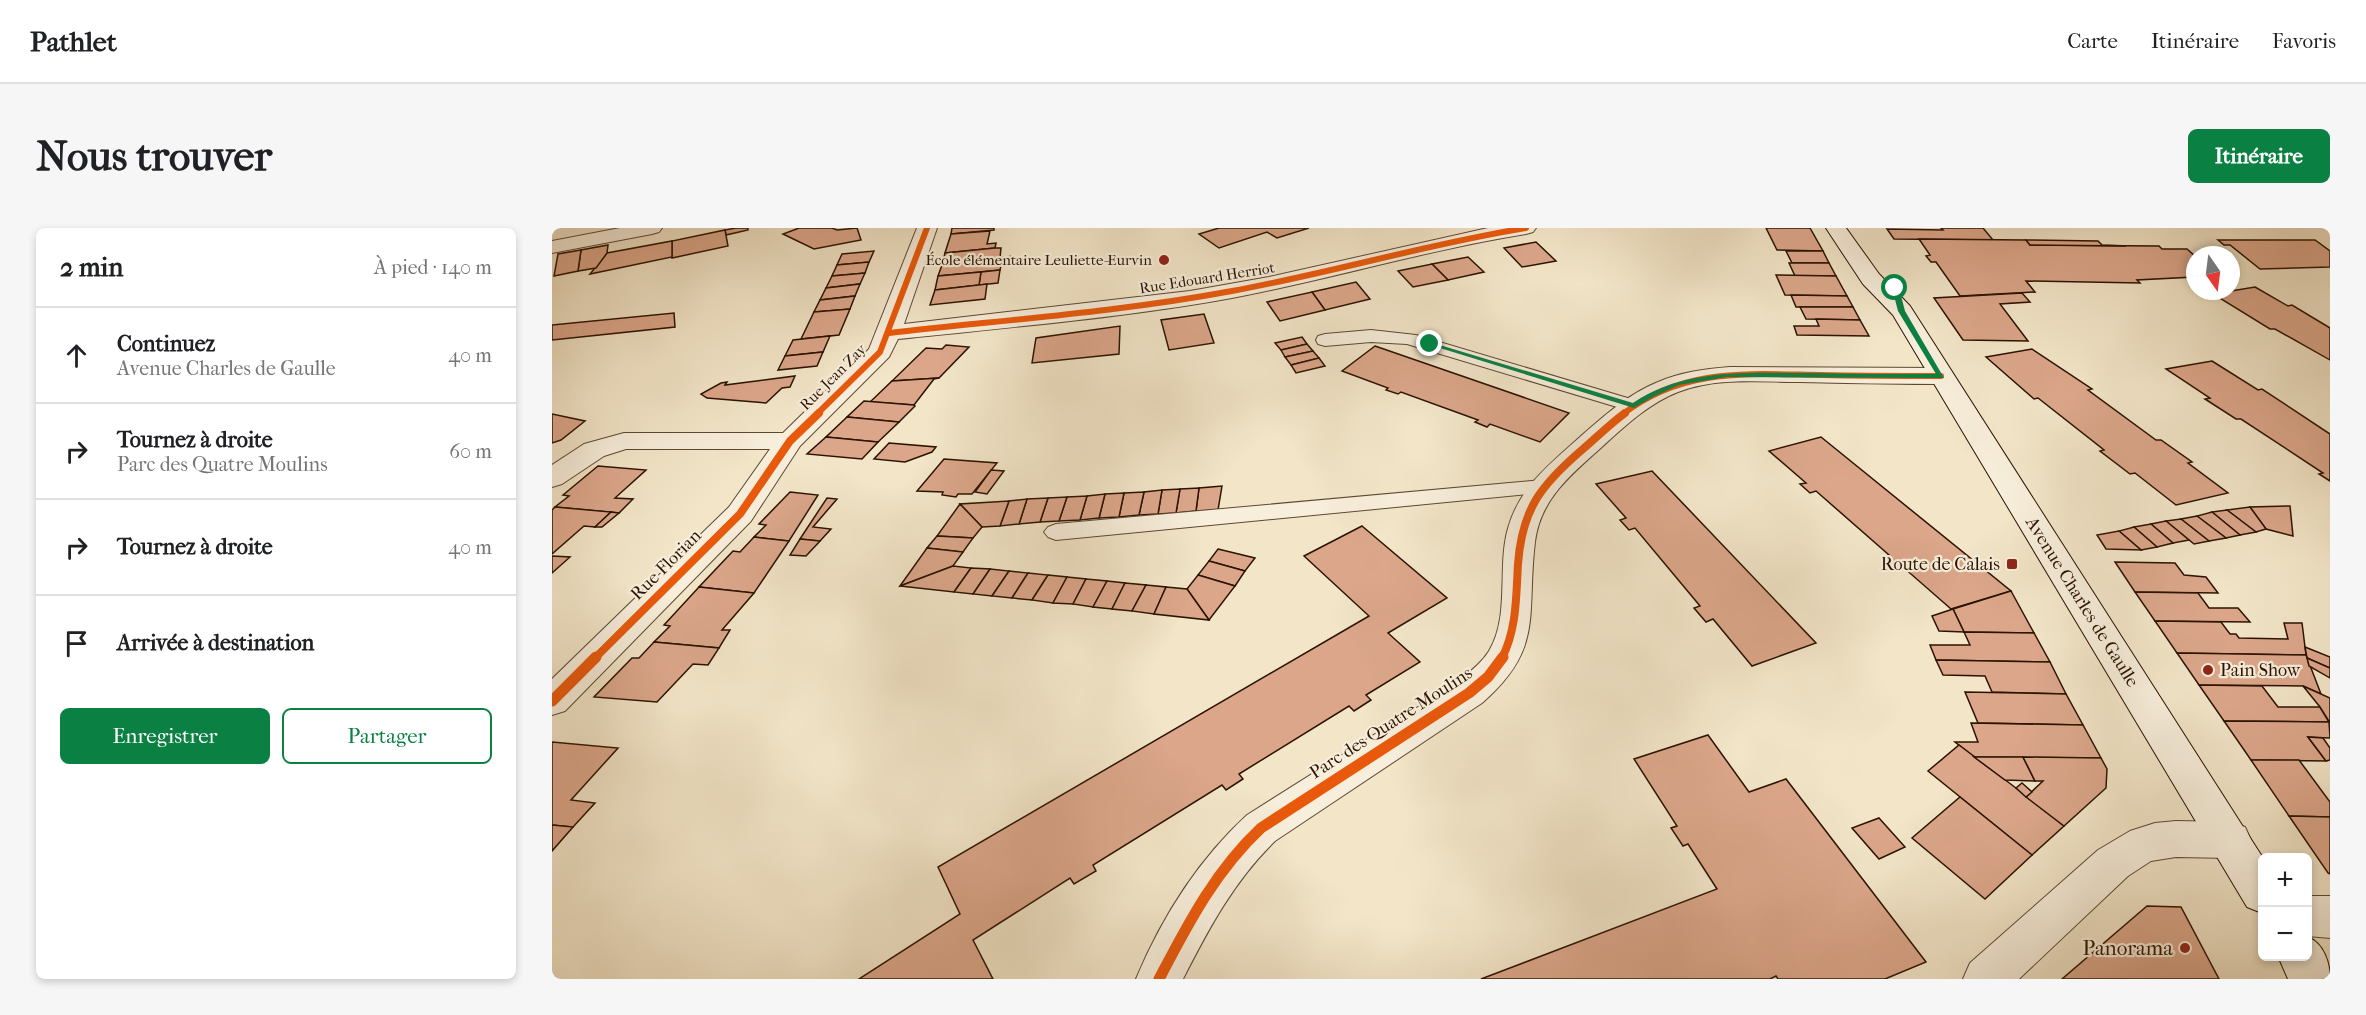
<!DOCTYPE html>
<html lang="fr">
<head>
<meta charset="utf-8">
<style>
	:root { --surface:#fff; --page:#f6f6f6; --text:#202124; --muted:#757577; --line:#e0e0e0; --accent:#0b8043 }
	body { margin:0; font-family:"IM FELL French Canon",serif; background:var(--page); color:var(--text) }
	.controls { position:absolute; right:18px; bottom:18px; display:grid; overflow:hidden; border-radius:9px; box-shadow:0 3px 9px #0003 }
	.controls button { width:54px; height:54px; display:grid; place-items:center; padding:0; border:0; border-bottom:2px solid var(--line); background:var(--surface); color:var(--text); font:30px sans-serif }
	.compass { position:absolute; left:1634px; top:18px; width:54px; height:54px; border-radius:50%; background:var(--surface); box-shadow:0 3px 9px #0003; rotate:166deg }
	.stop { position:absolute; width:18px; height:18px; margin:-14px; border:4px solid #0b8043; border-radius:50%; background:#fff }
	.stop.end { background:#0b8043; border-color:#fff; box-shadow:0 2px 6px #0008 }
	.list { margin:0; padding:0; list-style:none }
	h2 { display:flex; justify-content:space-between; align-items:center; height:78px; margin:0; padding:0 24px; font-size:26px }
	h2 small { font-size:20px; font-weight:400; color:var(--muted) }
	.list li { display:grid; grid-template-columns:39px 1fr auto; gap:18px; align-items:center; box-sizing:border-box; height:96px; padding:0 24px; border-top:2px solid var(--line) }
	.list b { display:block; font-size:22px; white-space:nowrap }
	.list p { margin:0; font-size:20px; white-space:nowrap; color:var(--muted) }
	.list em { font-size:20px; font-style:normal; color:var(--muted) }
	.actions { display:flex; gap:12px; padding:18px 24px }
	.actions a { flex:1; padding:14px 0; border:2px solid var(--accent); border-radius:9px; text-align:center; font-size:21px; color:var(--accent) }
	.actions .main { background:var(--accent); color:#fff }
	.icon { flex:none; width:33px; height:33px; fill:none; stroke:currentColor; stroke-width:2; stroke-linecap:round; stroke-linejoin:round }
	.map { position:relative; flex:none; width:1778px; height:751px; overflow:hidden; border-radius:9px }
	header { display:flex; align-items:center; gap:36px; box-sizing:border-box; height:84px; padding:0 30px; background:var(--surface); border-bottom:2px solid var(--line) }
	header strong { font-size:28px }
	nav { display:flex; gap:33px; margin-inline-start:auto; font-size:21px }
	.intro { display:flex; align-items:center; justify-content:space-between; box-sizing:border-box; height:144px; padding:0 36px }
	h1 { margin:0; font-size:42px }
	.button { padding:15px 27px; border-radius:9px; background:var(--accent); color:#fff; font-size:21px; font-weight:700 }
	main { display:flex; gap:36px; padding:0 36px }
	aside { flex:1; background:var(--surface); border-radius:9px; box-shadow:0 3px 9px #0003 }
	.map>svg:first-child { display:block }
	.building { fill:#dba68a; stroke:#2c1300; stroke-width:1.5 }
	.lines { fill:none; stroke-linecap:round; stroke-linejoin:round }
	.service-casing { stroke:#5e4832; stroke-width:2 }
	.minor-casing { stroke:#5e4832; stroke-width:2 }
	.secondary-casing { stroke:#2c1300; stroke-width:2 }
	.service { fill:#f7eedb; fill-rule:evenodd }
	.minor { fill:#f7eedb; fill-rule:evenodd }
	.secondary { fill:#f7eedb; fill-rule:evenodd }
	.cycleway-far2-casing { stroke:#f7eedb; stroke-width:8 }
	.cycleway-far1-casing { stroke:#f7eedb; stroke-width:12 }
	.cycleway-casing { stroke:#f7eedb; stroke-width:15 }
	.cycleway-far2 { stroke:#e8590c; stroke-width:6 }
	.cycleway-far1 { stroke:#e8590c; stroke-width:8 }
	.cycleway { stroke:#e8590c; stroke-width:11 }
	.route { fill:#0b8043 }
	.poi-dot { fill:#8f2418; stroke:#f7eedb; stroke-width:2 }
	.labels { text-anchor:middle; dominant-baseline:central; stroke-width:4.5; stroke-linejoin:round; paint-order:stroke }
	.far-poi-label { font-size:15px; fill:#2c1300; stroke:#f7eedb; text-anchor:end }
	.far-street-label { font-size:15px; fill:#2c1300; stroke:#f7eedb }
	.poi-label { font-size:18px; fill:#2c1300; stroke:#f7eedb; text-anchor:end }
	.street-label { font-size:18px; fill:#2c1300; stroke:#f7eedb }
	.near-poi-label { font-size:21px; fill:#2c1300; stroke:#f7eedb; text-anchor:end }
</style>
</head>
<body>
<header>
<strong>Pathlet</strong>
<nav><a>Carte</a><a>Itinéraire</a><a>Favoris</a></nav>
</header>
<div class="intro"><h1>Nous trouver</h1><a class="button">Itinéraire</a></div>
<main>
<aside>
<h2>2 min<small>À pied · 140 m</small></h2>
<ul class="list">
<li><svg class="icon" aria-label="ahead" viewBox="0 0 24 24"><path d="M12 20V5M6 11l6-6 6 6"/></svg><div><b>Continuez</b><p>Avenue Charles de Gaulle</p></div><em>40 m</em></li>
<li><svg class="icon" aria-label="right" viewBox="0 0 24 24"><path d="M7 20v-9h11M14 6l5 5-5 5"/></svg><div><b>Tournez à droite</b><p>Parc des Quatre Moulins</p></div><em>60 m</em></li>
<li><svg class="icon" aria-label="right" viewBox="0 0 24 24"><path d="M7 20v-9h11M14 6l5 5-5 5"/></svg><div><b>Tournez à droite</b></div><em>40 m</em></li>
<li><svg class="icon" aria-label="arrive" viewBox="0 0 24 24"><path d="M6 21V4h12l-3 4 3 4H6"/></svg><div><b>Arrivée à destination</b></div></li>
</ul>
<div class="actions"><a class="main">Enregistrer</a><a>Partager</a></div>
</aside>
<div class="map">
<svg width="1778" height="751" viewBox="0 0 1778 751">
	<rect width="100%" height="100%" fill="#f2e5c8"/>
	<filter id="stains"><feTurbulence type="fractalNoise" baseFrequency=".00333" numOctaves="4"/><feColorMatrix values="0 0 0 0 .2 0 0 0 0 .09 0 0 0 0 .02 0 0 0 .5 -.17"/></filter>
	<radialGradient id="worn" r=".72"><stop offset=".6" stop-color="#630" stop-opacity="0"/><stop offset="1" stop-color="#630" stop-opacity=".3"/></radialGradient>
	<!-- building -->
	<g class="building">
		<path d="M184 0H196V2L174 7 173 2Z"/>
		<path d="M247 0H280L285 2 305 0 309 12 262 21 231 6Z"/>
		<path d="M400 0H442V2L399 6Z"/>
		<path d="M667 0H757L725 10 715 4 667 20 647 6Z"/>
		<path d="M1214 0H1258L1271 23 1225 22Z"/>
		<path d="M1389 0H1431L1441 12 1342 11 1335 1 1391 2Z"/>
		<path d="M173 2 176 18 120 30V13Z"/>
		<path d="M438 3 435 16 444 15 443 20 393 25 399 6Z"/>
		<path d="M1367 11 1474 12 1478 17 1607 18 1610 21H1635L1643 28V45H1638L1642 49 1585 52 1588 55 1474 53 1483 64 1408 68 1384 34H1379L1374 28 1378 27Z"/>
		<path d="M1474 12 1546 13 1550 17 1574 18 1478 17Z"/>
		<path d="M1666 12H1763L1778 23V39L1708 41 1678 17H1672Z"/>
		<path d="M120 13V29L38 46 55 25Z"/>
		<path d="M984 14 1004 33 970 39 952 20Z"/>
		<path d="M56 17 55 25 44 40 26 43 29 22Z"/>
		<path d="M443 20H449L448 30 462 28 461 31 390 37 393 25Z"/>
		<path d="M29 22 26 43 2 48 6 26Z"/>
		<path d="M322 23 317 34 285 37 290 26Z"/>
		<path d="M1234 23H1271L1277 35H1240Z"/>
		<path d="M916 29 932 44 896 52 880 36Z"/>
		<path d="M450 32 448 42 386 48 390 37Z"/>
		<path d="M317 34 313 45 280 48 285 37Z"/>
		<path d="M1237 35H1277L1284 48H1243Z"/>
		<path d="M880 36 896 52 861 59 846 43Z"/>
		<path d="M448 42 446 55 427 57 429 44Z"/>
		<path d="M429 44 427 57 383 62 386 48Z"/>
		<path d="M313 45 308 56 274 60 280 48Z"/>
		<path d="M1224 47 1284 48 1295 68 1233 67Z"/>
		<path d="M804 54 818 71 773 82 760 64Z"/>
		<path d="M308 56 303 68 268 72 274 60Z"/>
		<path d="M435 56 433 71 378 77 383 62Z"/>
		<path d="M1703 59 1736 78 1740 77 1778 100V132L1723 101H1718L1661 66Z"/>
		<path d="M760 64 773 82 728 93 715 74Z"/>
		<path d="M1470 65 1478 74 1448 76 1476 113 1411 112 1382 70Z"/>
		<path d="M1239 67 1295 68 1301 79H1244Z"/>
		<path d="M303 68 298 81 262 84 268 72Z"/>
		<path d="M1248 79H1301L1308 92 1254 91Z"/>
		<path d="M298 81 287 107 249 111 262 84Z"/>
		<path d="M122 85 123 99 0 112V97Z"/>
		<path d="M652 86 662 115 617 122 609 92Z"/>
		<path d="M1264 91 1308 92 1317 108 1245 107 1242 98H1267Z"/>
		<path d="M568 98 567 126 480 135 484 110Z"/>
		<path d="M278 108 271 124 233 128 241 112Z"/>
		<path d="M750 109 755 116 729 122 723 115Z"/>
		<path d="M755 116 761 123 733 129 729 122Z"/>
		<path d="M394 117 417 119 387 150 340 153 374 120 390 121Z"/>
		<path d="M823 118 1017 185 988 214 938 196 935 199 923 194 926 192 849 164 846 166 834 162 836 160 790 143Z"/>
		<path d="M1480 121 1540 161 1536 162 1604 212H1609L1640 234 1636 235 1676 265 1624 277 1583 245 1578 246 1548 223 1552 222 1486 170 1482 171 1434 129Z"/>
		<path d="M761 123 767 130 739 137 733 129Z"/>
		<path d="M271 124 265 138 226 142 233 128Z"/>
		<path d="M767 130 773 138 744 145 739 137Z"/>
		<path d="M1660 133 1706 162 1710 161 1778 206V253L1767 246 1771 245 1689 191H1684L1653 171 1658 170 1614 141Z"/>
		<path d="M243 148 238 159 230 160 214 175 155 170 149 166 169 155 175 154 173 157Z"/>
		<path d="M387 150 382 151 362 177 318 174 340 153Z"/>
		<path d="M312 173 362 177 363 178 347 194 295 189Z"/>
		<path d="M0 186 33 193 9 212 0 215Z"/>
		<path d="M295 189 347 194 326 214 274 209Z"/>
		<path d="M274 209 326 214 310 231 255 226Z"/>
		<path d="M1269 209 1459 363 1399 381 1351 339 1346 341 1332 329 1337 327 1264 263 1258 265 1248 256 1254 255 1217 223Z"/>
		<path d="M337 215 384 219 380 224 353 234 322 231Z"/>
		<path d="M392 231 445 235 420 266H406L404 269 390 267 391 264 365 263Z"/>
		<path d="M46 238 94 242 63 270 81 271 67 285 3 279 17 268 11 267Z"/>
		<path d="M439 242 452 243 435 266 423 264Z"/>
		<path d="M1100 243 1264 415 1200 438 1161 391 1154 394 1142 380 1148 378 1083 300 1077 302 1068 292 1074 290 1044 256Z"/>
		<path d="M670 258 666 282 644 283 647 260Z"/>
		<path d="M647 260 644 283 624 285 628 261Z"/>
		<path d="M628 261 624 285 606 286 610 262Z"/>
		<path d="M610 262 606 286 587 287 592 264Z"/>
		<path d="M238 264 266 267 237 313 202 309 214 297 207 296Z"/>
		<path d="M592 264 587 287 567 289 572 265Z"/>
		<path d="M572 265 567 289 547 290 553 266Z"/>
		<path d="M553 266 547 290 528 292 535 268Z"/>
		<path d="M535 268 528 292 507 293 515 269Z"/>
		<path d="M515 269 507 293 488 294 496 270Z"/>
		<path d="M275 270 285 271 261 299 279 301 268 313 248 311Z"/>
		<path d="M496 270 488 294 467 296 475 271Z"/>
		<path d="M475 271 467 296 448 298 457 273Z"/>
		<path d="M457 273 448 298 430 299 408 276Z"/>
		<path d="M408 276 430 299 421 310 385 308Z"/>
		<path d="M1738 278 1741 308 1714 301 1698 279Z"/>
		<path d="M3 279 59 284 43 299 32 298 0 326V282Z"/>
		<path d="M1698 279 1714 301 1704 304 1675 282Z"/>
		<path d="M1675 282 1704 304 1688 307 1660 284Z"/>
		<path d="M59 284 67 285 50 299H43Z"/>
		<path d="M1660 284 1688 307 1674 310 1645 288Z"/>
		<path d="M1645 288 1674 310 1657 313 1629 291Z"/>
		<path d="M1629 291 1657 313 1642 316 1614 293Z"/>
		<path d="M1614 293 1637 312 1621 315 1599 296Z"/>
		<path d="M1599 296 1621 315 1605 319 1582 299Z"/>
		<path d="M810 298 895 370 836 405 868 434 814 467 819 472 802 483 797 478 687 546 691 551 674 562 670 557 541 637 544 643 522 656 518 650 421 712 441 751H307L408 686 386 639 817 388 752 328Z"/>
		<path d="M1582 299 1605 319 1589 322 1567 303Z"/>
		<path d="M1567 303 1589 322 1554 321 1545 307Z"/>
		<path d="M385 308 421 310 411 324 375 320Z"/>
		<path d="M202 309 237 313 202 365 147 359 181 323 188 324Z"/>
		<path d="M248 311 268 313 254 328 238 327Z"/>
		<path d="M375 320 411 324 401 338 348 358Z"/>
		<path d="M666 321 703 330 693 343 657 333Z"/>
		<path d="M0 328 18 329 0 345Z"/>
		<path d="M657 333 693 343 683 358 646 347Z"/>
		<path d="M1563 334 1623 335 1632 347 1654 349 1666 365 1583 364Z"/>
		<path d="M401 338 419 340 402 364 348 358Z"/>
		<path d="M419 340 438 341 421 366 402 364Z"/>
		<path d="M438 341 457 343 440 368 421 366Z"/>
		<path d="M457 343 476 345 460 370 440 368Z"/>
		<path d="M476 345 496 347 480 372 460 370Z"/>
		<path d="M496 347 515 349 501 375 480 372Z"/>
		<path d="M646 347 683 358 657 392 635 361Z"/>
		<path d="M515 349 534 351 521 376 501 375Z"/>
		<path d="M534 351 555 353 541 379 521 376Z"/>
		<path d="M555 353 573 355 560 381 541 379Z"/>
		<path d="M573 355 594 357 580 383 560 381Z"/>
		<path d="M594 357 614 359 602 386 580 383Z"/>
		<path d="M147 359 202 365 170 402H178L167 420 102 414 118 398 112 397Z"/>
		<path d="M614 359 635 361 657 392 602 386Z"/>
		<path d="M1459 363 1482 405 1412 404 1401 381Z"/>
		<path d="M1583 364 1646 365 1657 380H1686L1698 394 1603 393Z"/>
		<path d="M1401 381 1412 404 1387 403 1380 388Z"/>
		<path d="M1603 393 1669 394 1678 406H1684L1687 410 1736 411 1732 395H1750L1754 427 1625 425Z"/>
		<path d="M1412 404 1482 405 1498 434 1384 432 1378 417H1418Z"/>
		<path d="M102 414 167 420 156 437 141 436 105 474 42 469 80 430H87Z"/>
		<path d="M1753 419 1778 429V440L1755 430Z"/>
		<path d="M1625 425 1754 427 1769 466 1751 458 1647 457Z"/>
		<path d="M1755 430 1778 440V450L1757 438Z"/>
		<path d="M1384 432 1498 434 1514 466 1440 464 1433 448 1391 447Z"/>
		<path d="M1647 457 1710 458 1726 479H1768L1777 494 1672 493Z"/>
		<path d="M1751 458 1778 470V495L1768 479Z"/>
		<path d="M1413 464 1514 466 1531 497 1426 495Z"/>
		<path d="M1672 493 1777 494 1778 510 1756 509 1774 533 1699 532Z"/>
		<path d="M1419 495 1531 497 1549 530 1422 529 1403 514H1426Z"/>
		<path d="M1156 507 1197 564 1234 551 1374 734 1333 751H1226L1224 748 1218 751H929L1165 661 1136 616 1131 618 1119 600 1125 598 1082 531Z"/>
		<path d="M1756 509 1771 510 1778 520V532L1774 533Z"/>
		<path d="M0 514 66 520 19 572 43 575 21 599 0 597Z"/>
		<path d="M1407 517 1464 560 1512 598 1480 627 1376 543Z"/>
		<path d="M1422 529H1471L1483 553 1453 552Z"/>
		<path d="M1471 529 1549 530 1555 541 1554 560 1512 598 1474 569 1491 553H1483Z"/>
		<path d="M1699 532H1747L1778 574V589L1737 588Z"/>
		<path d="M1470 555 1480 564 1474 569 1464 560Z"/>
		<path d="M1408 569 1480 627 1433 671 1360 610Z"/>
		<path d="M1737 588 1778 589V646L1776 645Z"/>
		<path d="M1327 590 1353 619 1327 631 1300 600Z"/>
		<path d="M0 597 21 599 0 623Z"/>
		<path d="M1595 678 1629 679 1667 751H1510Z"/>
	</g>
	<g class="lines">
		<defs>
			<g id="service">
				<path d="M819 102 864 107 1089 174 1092 178 1089 182H1075L855 116 819 114 773 118 766 116 764 112 766 108 773 106Z"/>
				<path d="M990 252 998 254 1001 259 998 264 504 312 496 309 492 304 496 299 504 296Z"/>
			</g>
			<g id="minor">
				<path d="M68 0H110L107 4 100 6 0 25V13Z"/>
				<path d="M365 0H385L352 96 638 63 717 49 936 0H984L981 4 974 6C875 22 779 51 680 70 570 90 458 99 346 111L337 129 248 218 199 293 13 483 0 487V451L177 279 218 221H74L52 228 10 256 0 259V237L32 216 72 205H231L317 121Z"/>
				<path d="M1178 139 1389 140 1398 143 1402 148 1398 153 1389 156C1342 156 1295 155 1248 154 1208 154 1164 149 1126 164 1093 177 1068 203 1042 226 1014 251 988 274 983 314 974 387 993 420 930 475L723 613C682 653 657 700 631 751H584C609 691 646 632 695 587L904 455C916 445 929 436 937 423 959 387 944 336 957 297 969 258 999 235 1028 209 1052 188 1076 166 1106 154 1129 144 1153 141 1178 139Z"/>
				<path d="M1624 593 1678 594 1693 599 1699 612 1693 625 1678 630 1624 629 1599 633 1576 648 1467 751H1411L1418 735 1546 622 1578 603 1603 595Z"/>
				<path d="M1756 668H1778V710L1756 708Z"/>
			</g>
			<g id="secondary">
				<path d="M1274 0H1294L1327 46 1358 78 1711 630 1710 685 1695 679 1341 87 1311 56Z"/>
				<path d="M1756 709C1772 716 1778 735 1778 751H1736L1726 728H1756Z"/>
			</g>
		</defs>
		<!-- service casing -->
		<use href="#service" class="service-casing"/>
		<!-- minor casing -->
		<use href="#minor" class="minor-casing"/>
		<!-- secondary casing -->
		<use href="#secondary" class="secondary-casing"/>
		<!-- service -->
		<use href="#service" class="service"/>
		<!-- minor -->
		<use href="#minor" class="minor"/>
		<!-- secondary -->
		<use href="#secondary" class="secondary"/>
		<defs>
			<g id="cycleway-far2">
				<path d="M337 105C451 92 567 84 680 63 779 45 875 16 974 0"/>
				<path d="M265 186 328 124 375 0"/>
				<path d="M1071 186C1131 139 1197 146 1269 147 1309 148 1349 148 1389 148"/>
			</g>
			<g id="cycleway-far1">
				<path d="M43 430 188 286 238 213 267 185"/>
				<path d="M950 430C965 400 964 369 966 336 970 280 990 256 1031 221 1045 209 1058 196 1073 185"/>
			</g>
			<g id="cycleway">
				<path d="M0 473 44 429"/>
				<path d="M607 751C636 696 663 643 709 600L917 465 936 449 951 429"/>
			</g>
		</defs>
		<!-- cycleway-far2 casing -->
		<use href="#cycleway-far2" class="cycleway-far2-casing"/>
		<!-- cycleway-far1 casing -->
		<use href="#cycleway-far1" class="cycleway-far1-casing"/>
		<!-- cycleway casing -->
		<use href="#cycleway" class="cycleway-casing"/>
		<!-- cycleway-far2 -->
		<use href="#cycleway-far2" class="cycleway-far2"/>
		<!-- cycleway-far1 -->
		<use href="#cycleway-far1" class="cycleway-far1"/>
		<!-- cycleway -->
		<use href="#cycleway" class="cycleway"/>
	</g>
	<!-- route -->
	<path class="route" d="M1343 58 1347 60 1353 83 1392 150 1175 149 1127 157 1101 169 1082 180 875 116 881 115 1081 175C1134 139 1199 145 1260 145 1301 146 1343 146 1384 146L1346 83 1340 60Z"/>
	<!-- markers -->
	<g class="poi-dot">
		<circle cx="612" cy="32" r="6"/>
		<rect x="1454" y="330" width="12" height="12" rx="3"/>
		<circle cx="1656" cy="442" r="6"/>
		<circle cx="1633" cy="720" r="6"/>
	</g>
	<g class="labels">
		<!-- far-poi labels -->
		<g class="far-poi-label">
			<text x="600" y="32">École élémentaire Leuliette-Eurvin</text>
		</g>
		<!-- far-street labels -->
		<g class="far-street-label">
			<text transform="translate(655 50) rotate(-9)">Rue Edouard Herriot</text>
			<text transform="translate(281 149) rotate(-45)">Rue Jean Zay</text>
		</g>
		<!-- poi labels -->
		<g class="poi-label">
			<text x="1448" y="336">Route de Calais</text>
			<text x="1668" y="442" text-anchor="start">Pain Show</text>
		</g>
		<!-- street labels -->
		<g class="street-label">
			<text transform="translate(114 337) rotate(-45)">Rue Florian</text>
			<text transform="translate(1530 374) rotate(58)">Avenue Charles de Gaulle</text>
			<text transform="translate(839 495) rotate(-33)">Parc des Quatre Moulins</text>
		</g>
		<!-- near-poi labels -->
		<g class="near-poi-label">
			<text x="1621" y="720">Panorama</text>
		</g>
	</g>
	<rect width="100%" height="100%" filter="url(#stains)"/>
	<rect width="100%" height="100%" fill="url(#worn)"/>
</svg>
<div class="controls">
<button>+</button>
<button>−</button>
</div>
<svg class="compass" viewBox="-18 -18 36 36"><path d="M0-13l5 13h-10z" fill="#e53935"/><path d="M0 13l5-13h-10z" fill="#757577"/></svg>
<div class="stop" style="left:1343px;top:60px"></div>
<div class="stop end" style="left:878px;top:116px"></div>
</div>
</main>
</body>
</html>
